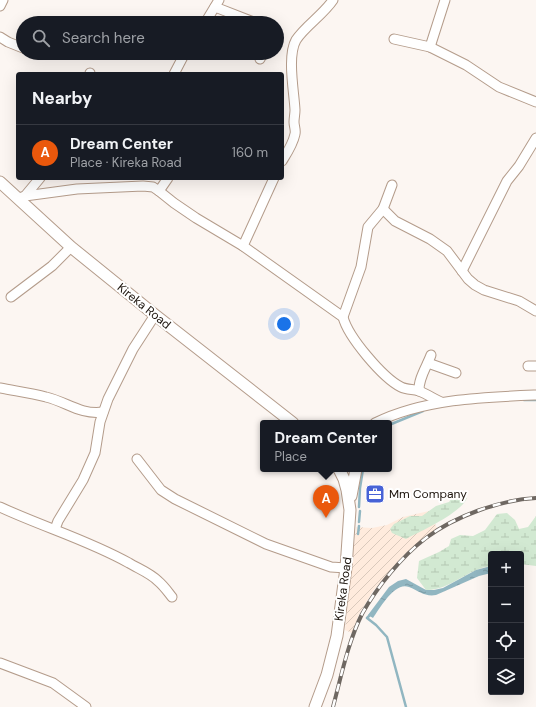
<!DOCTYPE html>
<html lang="en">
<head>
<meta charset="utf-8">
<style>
	:root { --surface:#171b24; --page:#242831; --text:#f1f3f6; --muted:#9ea1a6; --line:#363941; --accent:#ea580c }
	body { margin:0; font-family:"DM Sans",sans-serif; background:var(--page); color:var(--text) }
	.controls { position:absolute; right:12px; bottom:12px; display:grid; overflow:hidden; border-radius:4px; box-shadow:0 4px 16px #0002 }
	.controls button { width:36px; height:36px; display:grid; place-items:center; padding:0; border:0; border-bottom:1px solid var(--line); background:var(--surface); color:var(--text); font:20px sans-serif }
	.you { position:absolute; left:284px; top:324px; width:14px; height:14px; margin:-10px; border:3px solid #fff; border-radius:50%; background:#1a73e8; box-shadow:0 0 0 6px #1a73e833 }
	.badge { display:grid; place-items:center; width:26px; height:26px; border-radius:50%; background:var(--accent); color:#fff; font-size:13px; font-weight:700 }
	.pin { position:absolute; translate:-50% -33px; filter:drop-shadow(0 1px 2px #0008) }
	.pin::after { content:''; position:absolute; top:21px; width:14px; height:12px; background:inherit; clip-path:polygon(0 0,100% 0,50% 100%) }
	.popup { position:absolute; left:260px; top:420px; width:132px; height:52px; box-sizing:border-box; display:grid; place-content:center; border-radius:4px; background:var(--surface); filter:drop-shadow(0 1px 3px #0005); font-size:13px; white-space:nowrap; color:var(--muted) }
	.popup b { font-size:15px; color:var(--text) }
	.popup::after { content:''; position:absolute; left:50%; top:100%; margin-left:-8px; border:8px solid transparent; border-top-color:var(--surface) }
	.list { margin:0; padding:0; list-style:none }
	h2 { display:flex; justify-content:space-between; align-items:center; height:52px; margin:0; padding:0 16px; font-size:17px }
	h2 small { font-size:13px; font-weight:400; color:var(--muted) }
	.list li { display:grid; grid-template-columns:26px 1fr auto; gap:12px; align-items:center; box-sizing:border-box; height:56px; padding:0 16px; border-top:1px solid var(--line) }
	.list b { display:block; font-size:15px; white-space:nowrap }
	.list p { margin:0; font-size:13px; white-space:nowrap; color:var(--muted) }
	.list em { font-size:13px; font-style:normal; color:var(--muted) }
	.icon { flex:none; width:22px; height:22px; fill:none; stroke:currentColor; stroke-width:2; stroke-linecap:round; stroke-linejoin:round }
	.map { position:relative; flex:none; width:536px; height:707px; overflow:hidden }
	.search { position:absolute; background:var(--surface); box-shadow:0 4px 16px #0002; left:16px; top:16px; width:268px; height:44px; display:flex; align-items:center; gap:10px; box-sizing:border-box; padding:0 14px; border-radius:22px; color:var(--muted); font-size:15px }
	.panel { position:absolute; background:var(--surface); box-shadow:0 4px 16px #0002; left:16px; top:72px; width:268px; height:108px; border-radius:4px }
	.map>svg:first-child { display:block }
	.industrial { fill:url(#industrial-furrows) }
	.wetland { fill:url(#wetland-marsh) }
	.water { fill:url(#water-ripples) }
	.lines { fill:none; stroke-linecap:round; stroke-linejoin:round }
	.stream { stroke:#91b6c1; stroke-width:2.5 }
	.minor-casing { stroke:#b49c8b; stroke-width:11 }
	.major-casing { stroke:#b49c8b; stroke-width:13 }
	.minor { stroke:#fff; stroke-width:9 }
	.major { stroke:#fff; stroke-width:11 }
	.rail-casing { stroke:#6f6862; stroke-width:4 }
	.rail { stroke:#fff; stroke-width:2.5; stroke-dasharray:8; stroke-linecap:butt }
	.labels { text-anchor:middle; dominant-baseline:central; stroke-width:4; stroke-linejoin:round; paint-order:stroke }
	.street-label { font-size:12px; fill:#1c140d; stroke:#fff }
	.poi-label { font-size:12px; fill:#1c140d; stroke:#fff; text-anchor:start }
</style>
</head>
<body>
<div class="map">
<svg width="536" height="707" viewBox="0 0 536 707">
	<defs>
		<pattern id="industrial-furrows" width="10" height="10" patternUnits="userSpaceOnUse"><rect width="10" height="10" fill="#ffebdd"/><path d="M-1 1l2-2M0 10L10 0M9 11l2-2" fill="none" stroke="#dac9bc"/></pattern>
		<pattern id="wetland-marsh" width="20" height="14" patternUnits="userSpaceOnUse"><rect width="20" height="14" fill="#d2e9d2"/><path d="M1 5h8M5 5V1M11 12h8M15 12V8" fill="none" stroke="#b4c7b3"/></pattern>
		<pattern id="water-ripples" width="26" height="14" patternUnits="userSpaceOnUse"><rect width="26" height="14" fill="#91b6c1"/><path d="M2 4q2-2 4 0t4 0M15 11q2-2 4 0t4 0" fill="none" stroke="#7c9ca5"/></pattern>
	</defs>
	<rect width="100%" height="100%" fill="#fcf6f2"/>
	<!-- industrial -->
	<path class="industrial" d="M429 511 437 528 404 555 387 574 373 591 359 614 352 633 345 630 356 527 372 528 387 525 403 517Z"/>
	<!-- wetland -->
	<g class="wetland">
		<path d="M455 494 467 498C461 513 421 531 406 539L392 533 390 529 394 524 410 516H422L436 506 449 502Z"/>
		<path d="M507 513 515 520 519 529 528 527 536 516V566L521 564V554H491V566C467 569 449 591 426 590L417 578 419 561 439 552 449 546 451 539 460 535 473 536 485 530 497 514Z"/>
	</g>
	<!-- water -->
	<path class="water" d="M491 566V573L479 576 436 595C425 597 419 591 409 587 395 581 380 608 373 618L368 615 389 587 398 581 406 579 426 590H434L443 588 476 570Z"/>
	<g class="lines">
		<!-- stream -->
		<g class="stream">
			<path d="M524 400H536"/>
			<path d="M389 425 423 411"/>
			<path d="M359 507 360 488 363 469"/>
			<path d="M359 522 360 511"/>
			<path d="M358 534 359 526"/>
			<path d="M371 614 367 618 376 625 387 637 406 707"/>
		</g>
		<defs>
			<g id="minor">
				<path d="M0 6 3 0"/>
				<path d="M215 7 256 23"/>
				<path d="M205 23 219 0"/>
				<path d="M0 37 8 42 23 48"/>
				<path d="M394 39 430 47 466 65 499 87 536 102"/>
				<path d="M430 47 445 0"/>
				<path d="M37 53 40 54"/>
				<path d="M260 59 263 53"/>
				<path d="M90 73V74"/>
				<path d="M174 74 185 53"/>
				<path d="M282 161C287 153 293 144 295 134 296 130 294 126 294 122 294 118 295 114 295 110 294 91 287 56 296 40 305 26 323 15 333 0"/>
				<path d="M392 185 383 209 368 227 361 267 343 317C348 337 383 378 401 387 407 390 414 389 419 391 427 394 434 399 441 402"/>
				<path d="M159 191 168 178"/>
				<path d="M25 196 77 189 143 186 153 187 159 191 174 203 196 218 243 246 343 317"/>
				<path d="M22 197 25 196 40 178"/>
				<path d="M383 209 395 221 430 239 447 251 468 279 475 285 484 290 519 301 536 311"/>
				<path d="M243 246 274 178"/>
				<path d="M462 271 507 181 519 166 536 138"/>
				<path d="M11 297 52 266 71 247"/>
				<path d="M428 363 456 373"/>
				<path d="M528 366H536"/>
				<path d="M0 388C15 391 31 393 46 397 67 402 80 415 103 412"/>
				<path d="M419 391C418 379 427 366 431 355"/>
				<path d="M375 423C423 399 483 397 536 395"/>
				<path d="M137 459 161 490 175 499 266 544 331 567 346 568"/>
				<path d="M0 507C43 527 88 540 129 563 139 569 150 573 158 581 164 586 168 592 172 597"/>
				<path d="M55 529 58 521 83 480 95 453 100 422 108 399 133 349 155 315"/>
				<path d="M0 663 53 683 86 707"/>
			</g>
			<g id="major">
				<path d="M0 182 71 247 155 315 293 423"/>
				<path d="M351 496 356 469"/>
				<path d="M315 707 327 675 337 636 346 568 350 510 347 490 344 479 339 469"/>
			</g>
		</defs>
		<!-- minor casing -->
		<use href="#minor" class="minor-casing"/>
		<!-- major casing -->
		<use href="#major" class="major-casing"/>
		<!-- minor -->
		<use href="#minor" class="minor"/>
		<!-- major -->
		<use href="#major" class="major"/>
		<defs>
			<path id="rail" d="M333 707C341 677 348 642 362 614 377 587 401 557 426 538 455 516 500 500 536 498"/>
		</defs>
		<!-- rail casing -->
		<use href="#rail" class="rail-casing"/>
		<!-- rail -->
		<use href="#rail" class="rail"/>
	</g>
	<!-- icons -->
	<defs>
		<symbol id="office-square" viewBox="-11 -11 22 22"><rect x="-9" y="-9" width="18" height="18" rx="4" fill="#4762d6" stroke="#fff"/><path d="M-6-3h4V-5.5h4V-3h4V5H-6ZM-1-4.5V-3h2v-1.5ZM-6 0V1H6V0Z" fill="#fff"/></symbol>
	</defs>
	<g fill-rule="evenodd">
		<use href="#office-square" x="364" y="483" width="22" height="22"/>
	</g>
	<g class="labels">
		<!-- street labels -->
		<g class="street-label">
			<text transform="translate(144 306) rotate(39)">Kireka Road</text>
			<text transform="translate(343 589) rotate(-82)">Kireka Road</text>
		</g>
		<!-- poi labels -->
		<g class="poi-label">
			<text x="389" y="494">Mm Company</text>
		</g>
	</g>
</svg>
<div class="controls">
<button>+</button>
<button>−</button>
<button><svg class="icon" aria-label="locate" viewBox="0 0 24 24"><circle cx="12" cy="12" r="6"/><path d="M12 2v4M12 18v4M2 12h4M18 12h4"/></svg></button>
<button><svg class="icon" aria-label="layers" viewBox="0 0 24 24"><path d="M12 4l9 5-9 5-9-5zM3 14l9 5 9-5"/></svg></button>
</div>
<div class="you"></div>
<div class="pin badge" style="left:326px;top:518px">A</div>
<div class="popup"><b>Dream Center</b>Place</div>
<div class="search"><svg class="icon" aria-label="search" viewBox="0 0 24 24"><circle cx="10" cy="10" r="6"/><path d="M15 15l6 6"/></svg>Search here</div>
<section class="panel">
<h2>Nearby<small></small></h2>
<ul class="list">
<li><span class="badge">A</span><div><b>Dream Center</b><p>Place · Kireka Road</p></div><em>160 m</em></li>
</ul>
</section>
</div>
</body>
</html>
